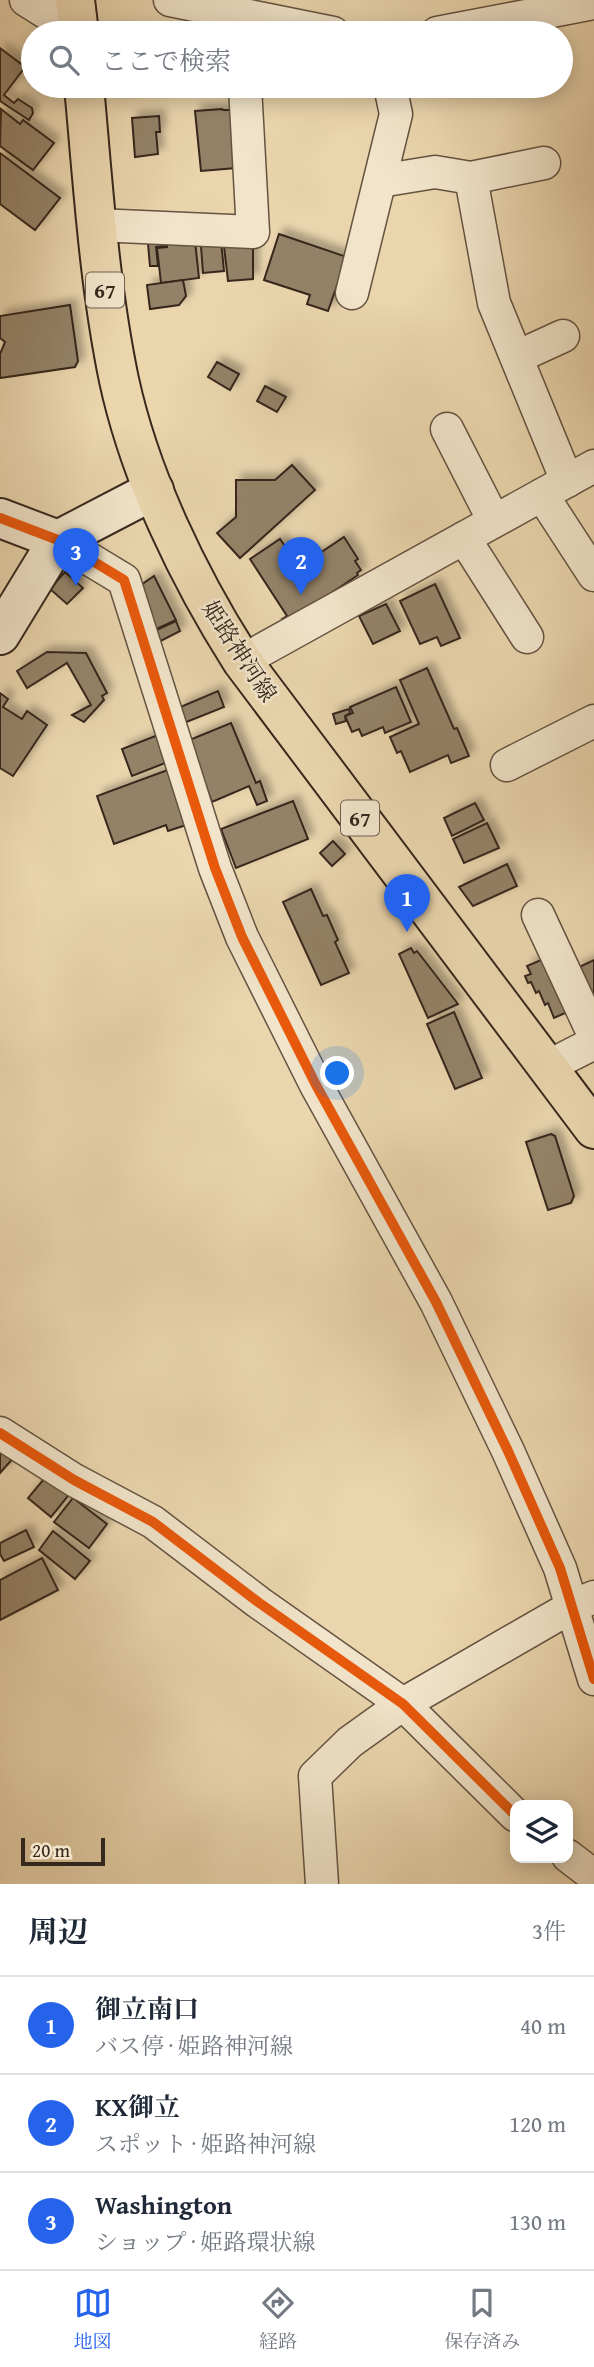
<!DOCTYPE html>
<html lang="ja">
<head>
<meta charset="utf-8">
<style>
	:root { --surface:#fff; --page:#f2f2f3; --text:#1f2937; --muted:#747a83; --line:#e0e1e3; --accent:#2563eb }
	body { margin:0; font-family:"Gentium Book Plus","Noto Serif JP",serif; background:var(--page); color:var(--text) }
	.controls { position:absolute; right:21px; bottom:21px; display:grid; overflow:hidden; border-radius:14px; box-shadow:0 4px 18px #0003 }
	.controls button { width:63px; height:63px; display:grid; place-items:center; padding:0; border:0; border-bottom:2px solid var(--line); background:var(--surface); color:var(--text); font:35px sans-serif }
	.scale { position:absolute; left:21px; bottom:18px; width:84px; box-sizing:border-box; padding-left:7px; border:4px solid #37281d; border-top:0; font-size:19px; line-height:24px; white-space:nowrap; color:#37281d; -webkit-text-stroke:5px #f1e4ca; paint-order:stroke }
	.you { position:absolute; left:338px; top:1074px; width:24px; height:24px; margin:-18px; border:5px solid #fff; border-radius:50%; background:#1a73e8; box-shadow:0 0 0 10px #1a73e833 }
	.badge { display:grid; place-items:center; width:46px; height:46px; border-radius:50%; background:var(--accent); color:#fff; font-size:23px; font-weight:700 }
	.pin { position:absolute; translate:-50% -58px; filter:drop-shadow(0 2px 4px #0008) }
	.pin::after { content:''; position:absolute; top:37px; width:24px; height:21px; background:inherit; clip-path:polygon(0 0,100% 0,50% 100%) }
	.list { margin:0; padding:0; list-style:none }
	h2 { display:flex; justify-content:space-between; align-items:center; height:91px; margin:0; padding:0 28px; font-size:30px }
	h2 small { font-size:23px; font-weight:400; color:var(--muted) }
	.list li { display:grid; grid-template-columns:46px 1fr auto; gap:21px; align-items:center; box-sizing:border-box; height:98px; padding:0 28px; border-top:2px solid var(--line) }
	.list b { display:block; font-size:26px; white-space:nowrap }
	.list p { margin:0; font-size:23px; white-space:nowrap; color:var(--muted) }
	.list em { font-size:23px; font-style:normal; color:var(--muted) }
	.icon { flex:none; width:38px; height:38px; fill:none; stroke:currentColor; stroke-width:2; stroke-linecap:round; stroke-linejoin:round }
	.map { position:relative; flex:none; width:594px; height:1884px; overflow:hidden }
	.search { position:absolute; background:var(--surface); box-shadow:0 4px 18px #0003; left:21px; right:21px; top:21px; height:77px; display:flex; align-items:center; gap:18px; box-sizing:border-box; padding:0 24px; border-radius:38px; color:var(--muted); font-size:26px }
	.sheet { height:385px; background:var(--surface) }
	nav { display:flex; justify-content:space-around; align-items:center; box-sizing:border-box; height:98px; border-top:2px solid var(--line); background:var(--surface); font-size:19px; color:var(--muted) }
	nav a { display:grid; justify-items:center; gap:4px }
	nav .on { color:var(--accent) }
	.map>svg:first-child { display:block }
	.building { fill:#948268; stroke:#37281d; stroke-width:2; filter:url(#shadow) }
	.lines { fill:none; stroke-linecap:round; stroke-linejoin:round }
	.street-casing { stroke:#645341; stroke-width:35 }
	.secondary-casing { stroke:#37281d; stroke-width:42 }
	.primary-casing { stroke:#37281d; stroke-width:42 }
	.street { stroke:#f1e4ca; stroke-width:32 }
	.secondary { stroke:#f1e4ca; stroke-width:38 }
	.primary { stroke:#ead5ad; stroke-width:38 }
	.cycleway-casing { stroke:#f1e4ca; stroke-width:15 }
	.cycleway { stroke:#e8590c; stroke-width:10 }
	.labels { text-anchor:middle; dominant-baseline:central; stroke-width:5; stroke-linejoin:round; paint-order:stroke }
	.shield { fill:#f1e4ca; stroke:#6f6051; stroke-width:2 }
	.shield-label { font-size:21px; font-weight:bold; fill:#37281d }
	.street-label { font-size:23px; fill:#37281d; stroke:#f1e4ca }
</style>
</head>
<body>
<div class="map">
<svg width="594" height="1884" viewBox="0 0 594 1884">
	<defs>
		<filter id="shadow"><feDropShadow dx="6" dy="-6" stdDeviation="3.5" flood-color="#0004"/></filter>
	</defs>
	<rect width="100%" height="100%" fill="#ead5ad"/>
	<filter id="stains"><feTurbulence type="fractalNoise" baseFrequency=".00286" numOctaves="4"/><feColorMatrix values="0 0 0 0 .2 0 0 0 0 .09 0 0 0 0 .02 0 0 0 .5 -.17"/></filter>
	<radialGradient id="worn" r=".72"><stop offset=".6" stop-color="#630" stop-opacity="0"/><stop offset="1" stop-color="#630" stop-opacity=".3"/></radialGradient>
	<!-- building -->
	<g class="building">
		<path d="M0 48 25 67 4 95 14 103 18 99 32 108 33 113 29 120 0 101Z"/>
		<path d="M1 109 20 124 23 120 54 143 33 170 0 146Z"/>
		<path d="M222 109 223 110H231L236 168 201 171 195 111Z"/>
		<path d="M159 116 160 132H156L158 154 135 157 132 118Z"/>
		<path d="M0 153 60 198 35 230 0 204Z"/>
		<path d="M165 231 166 246 156 247 158 266H150L147 233Z"/>
		<path d="M220 231 224 271 203 273 200 233Z"/>
		<path d="M194 232 199 278 161 283 157 248 167 247 166 235Z"/>
		<path d="M279 234 347 257 328 311 307 304 310 295 264 280Z"/>
		<path d="M253 243V279L228 281 224 246Z"/>
		<path d="M183 280 186 296 179 305 150 309 147 285Z"/>
		<path d="M70 305 78 361 75 367 0 378V354L5 342 0 338V316Z"/>
		<path d="M217 362 239 374 230 390 208 377Z"/>
		<path d="M265 386 286 397 277 412 257 401Z"/>
		<path d="M292 465 315 490 240 558 217 533 236 517V480H275Z"/>
		<path d="M344 537 358 559 355 561 361 570 357 573 358 575 285 624 282 619 287 616 250 559 280 539 299 567Z"/>
		<path d="M65 572 83 588 67 604 50 589Z"/>
		<path d="M154 576 176 620 150 632 138 587Z"/>
		<path d="M435 584 460 638 441 646 437 637 420 644 400 601Z"/>
		<path d="M386 604 400 631 373 644 359 616Z"/>
		<path d="M176 621 180 631 155 644 150 633Z"/>
		<path d="M47 652 86 653 107 693 102 696 104 700 84 722 72 715 91 705 67 663 27 688 17 671Z"/>
		<path d="M427 668 454 729 457 728 469 756 451 763 448 755 410 772 401 751 397 753 390 737 419 724 400 680Z"/>
		<path d="M396 687 411 722 385 733 383 727 362 736 359 729 352 732 345 716 353 713 350 707Z"/>
		<path d="M218 691 224 707 184 723 178 708Z"/>
		<path d="M0 693 8 699 3 707 22 719 27 711 47 725 13 776 0 768Z"/>
		<path d="M349 709 350 713 345 716 346 721 336 724 333 714Z"/>
		<path d="M231 723 256 783 260 781 267 801 257 805 249 786 212 802 187 741Z"/>
		<path d="M163 733 173 760 132 776 122 749Z"/>
		<path d="M173 768 186 825 168 831 166 825 114 844 97 796Z"/>
		<path d="M293 801 308 839 236 868 221 829Z"/>
		<path d="M475 803 484 820 452 836 444 818Z"/>
		<path d="M487 823 499 848 464 863 453 839Z"/>
		<path d="M333 841 345 854 332 866 320 853Z"/>
		<path d="M507 864 517 886 473 906 459 887Z"/>
		<path d="M311 889 323 916 327 915 338 940 335 942 349 973 321 985 283 902Z"/>
		<path d="M411 948 414 953 417 951 458 1004 428 1018 399 954Z"/>
		<path d="M548 957 572 1010 554 1018 548 1003 545 1005 539 991 536 993 531 982 528 983 525 976 531 974 527 966Z"/>
		<path d="M594 960V1010L575 969Z"/>
		<path d="M454 1012 482 1078 455 1089 427 1024Z"/>
		<path d="M551 1134 555 1136 574 1196 571 1203 548 1210 526 1142Z"/>
		<path d="M0 1441 16 1455 0 1473Z"/>
		<path d="M49 1473 72 1491 51 1517 28 1498Z"/>
		<path d="M73 1498 107 1524 89 1548 54 1522Z"/>
		<path d="M26 1530 34 1547 4 1561 0 1554V1543Z"/>
		<path d="M53 1531 90 1561 75 1579 39 1550Z"/>
		<path d="M42 1558 58 1590 0 1620V1580Z"/>
	</g>
	<g class="lines">
		<defs>
			<g id="street">
				<path d="M26 0 53 17 77 18"/>
				<path d="M170 0 333 33"/>
				<path d="M437 33 594 3"/>
				<path d="M471 178 494 303 567 481"/>
				<path d="M380 181 435 172 471 178 544 163"/>
				<path d="M97 225 253 232 245 86"/>
				<path d="M352 293 396 114 390 86"/>
				<path d="M517 357 563 336"/>
				<path d="M447 429 494 521"/>
				<path d="M542 495 594 575"/>
				<path d="M464 538 527 637"/>
				<path d="M58 540 124 580 215 868 242 937 316 1085 436 1302 508 1451 560 1568 594 1679"/>
				<path d="M242 661 594 466"/>
				<path d="M507 765 594 721"/>
				<path d="M538 915 594 1035"/>
				<path d="M547 1067 594 1043"/>
				<path d="M0 1433 74 1480 153 1522 258 1602 403 1704 515 1815"/>
				<path d="M568 1856 594 1876"/>
				<path d="M322 1884 315 1776 350 1742 403 1704 573 1606 594 1597"/>
			</g>
			<g id="secondary">
				<path d="M0 518 58 540"/>
				<path d="M0 635 58 540 154 490"/>
			</g>
			<g id="primary">
				<path d="M75 0 79 33"/>
				<path d="M84 86C93 184 99 284 119 380 140 477 189 578 242 661L594 1129"/>
			</g>
		</defs>
		<!-- street casing -->
		<use href="#street" class="street-casing"/>
		<!-- secondary casing -->
		<use href="#secondary" class="secondary-casing"/>
		<!-- primary casing -->
		<use href="#primary" class="primary-casing"/>
		<!-- street -->
		<use href="#street" class="street"/>
		<!-- secondary -->
		<use href="#secondary" class="secondary"/>
		<!-- primary -->
		<use href="#primary" class="primary"/>
		<defs>
			<g id="cycleway">
				<path d="M0 518 58 540 124 580 215 868 242 937 316 1085 436 1302 508 1451 560 1568 594 1679"/>
				<path d="M0 1433 74 1480 153 1522 258 1602 403 1704 515 1815"/>
			</g>
		</defs>
		<!-- cycleway casing -->
		<use href="#cycleway" class="cycleway-casing"/>
		<!-- cycleway -->
		<use href="#cycleway" class="cycleway"/>
	</g>
	<g class="labels">
		<!-- shield labels -->
		<g class="shield">
			<rect x="86" y="272.5" width="38" height="35" rx="5"/>
			<rect x="341" y="800.5" width="38" height="35" rx="5"/>
		</g>
		<g class="shield-label">
			<text x="105" y="290">67</text>
			<text x="360" y="818">67</text>
		</g>
		<!-- street labels -->
		<g class="street-label">
			<text transform="translate(240 651) rotate(57)">姫路神河線</text>
		</g>
	</g>
	<rect width="100%" height="100%" filter="url(#stains)"/>
	<rect width="100%" height="100%" fill="url(#worn)"/>
</svg>
<div class="controls">
<button><svg class="icon" aria-label="layers" viewBox="0 0 24 24"><path d="M12 4l9 5-9 5-9-5zM3 14l9 5 9-5"/></svg></button>
</div>
<div class="scale">20 m</div>
<div class="you"></div>
<div class="pin badge" style="left:407px;top:932px">1</div>
<div class="pin badge" style="left:301px;top:595px">2</div>
<div class="pin badge" style="left:76px;top:586px">3</div>
<div class="search"><svg class="icon" aria-label="search" viewBox="0 0 24 24"><circle cx="10" cy="10" r="6"/><path d="M15 15l6 6"/></svg>ここで検索</div>
</div>
<section class="sheet">
<h2>周辺<small>3件</small></h2>
<ul class="list">
<li><span class="badge">1</span><div><b>御立南口</b><p>バス停 · 姫路神河線</p></div><em>40 m</em></li>
<li><span class="badge">2</span><div><b>KX御立</b><p>スポット · 姫路神河線</p></div><em>120 m</em></li>
<li><span class="badge">3</span><div><b>Washington</b><p>ショップ · 姫路環状線</p></div><em>130 m</em></li>
</ul>
</section>
<nav>
<a class="on"><svg class="icon" aria-label="map" viewBox="0 0 24 24"><path d="M3 6l6-2 6 2 6-2v14l-6 2-6-2-6 2zM9 4v14M15 6v14"/></svg>地図</a>
<a><svg class="icon" aria-label="directions" viewBox="0 0 24 24"><path d="M12 3l9 9-9 9-9-9zM9 14v-3h6M13 9l2 2-2 2"/></svg>経路</a>
<a><svg class="icon" aria-label="saved" viewBox="0 0 24 24"><path d="M7 4h10v16l-5-4-5 4z"/></svg>保存済み</a>
</nav>
</body>
</html>
